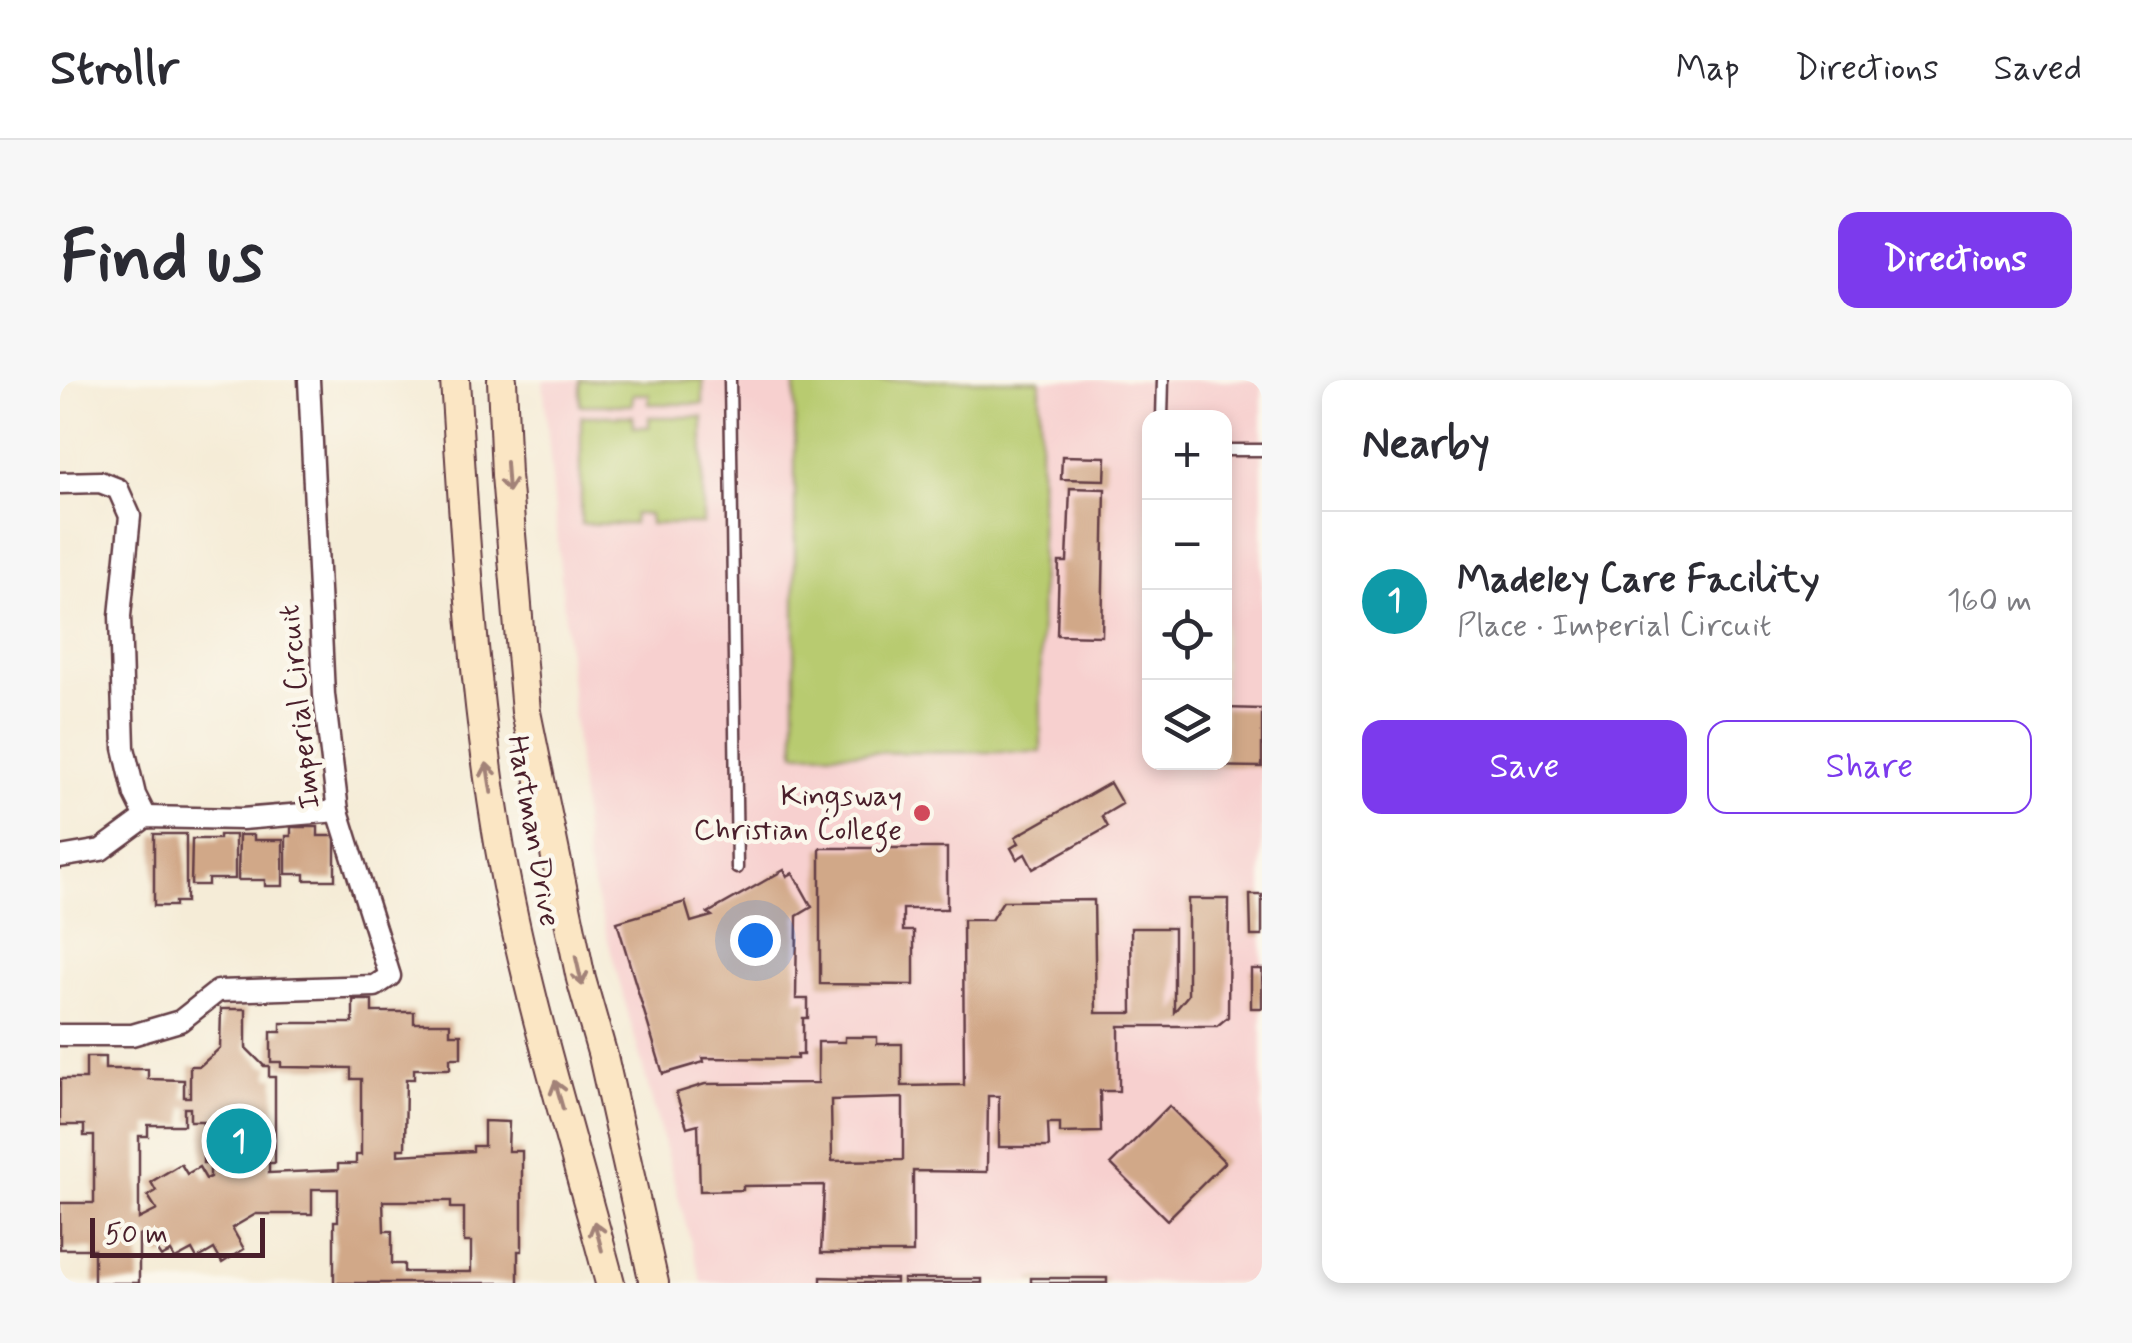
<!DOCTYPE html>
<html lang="en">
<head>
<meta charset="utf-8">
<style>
	:root { --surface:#fff; --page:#f7f7f7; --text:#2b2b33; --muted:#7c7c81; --line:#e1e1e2; --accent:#7c3aed }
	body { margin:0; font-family:Mynerve,sans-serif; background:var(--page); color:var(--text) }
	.controls { position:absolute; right:30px; top:30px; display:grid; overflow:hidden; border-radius:20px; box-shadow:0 5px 15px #0003 }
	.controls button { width:90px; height:90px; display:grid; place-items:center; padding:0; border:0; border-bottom:2px solid var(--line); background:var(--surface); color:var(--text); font:50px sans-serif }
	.scale { position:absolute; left:30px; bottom:25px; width:175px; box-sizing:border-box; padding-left:10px; border:5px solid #4a1f2b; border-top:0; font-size:28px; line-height:35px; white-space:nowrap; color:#4a1f2b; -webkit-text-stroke:8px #fbf7ec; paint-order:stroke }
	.you { position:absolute; left:695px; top:560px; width:35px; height:35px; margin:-25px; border:8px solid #fff; border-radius:50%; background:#1a73e8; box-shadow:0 0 0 15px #1a73e833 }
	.badge { display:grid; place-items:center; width:65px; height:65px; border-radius:50%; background:var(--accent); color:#fff; font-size:32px; font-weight:700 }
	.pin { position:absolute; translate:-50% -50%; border:5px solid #fff; box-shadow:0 2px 10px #0006 }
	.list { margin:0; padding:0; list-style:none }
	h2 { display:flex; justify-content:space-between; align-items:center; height:130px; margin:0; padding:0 40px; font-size:42px }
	h2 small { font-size:32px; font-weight:400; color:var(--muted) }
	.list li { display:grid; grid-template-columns:65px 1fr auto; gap:30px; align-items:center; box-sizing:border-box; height:180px; padding:0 40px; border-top:2px solid var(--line) }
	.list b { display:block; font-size:38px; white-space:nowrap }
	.list p { margin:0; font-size:32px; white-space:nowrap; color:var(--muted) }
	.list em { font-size:32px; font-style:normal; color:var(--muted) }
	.actions { display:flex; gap:20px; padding:30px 40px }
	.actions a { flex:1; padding:22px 0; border:2px solid var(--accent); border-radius:20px; text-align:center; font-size:35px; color:var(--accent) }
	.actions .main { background:var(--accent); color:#fff }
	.icon { flex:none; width:55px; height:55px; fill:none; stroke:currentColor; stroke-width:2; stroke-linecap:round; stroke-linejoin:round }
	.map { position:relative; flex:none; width:1202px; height:903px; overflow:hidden; border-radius:20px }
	header { display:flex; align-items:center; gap:60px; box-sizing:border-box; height:140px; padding:0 50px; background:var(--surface); border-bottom:2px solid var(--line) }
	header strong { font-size:48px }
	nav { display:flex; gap:55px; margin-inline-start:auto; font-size:35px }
	.intro { display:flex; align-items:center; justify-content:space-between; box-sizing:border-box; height:240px; padding:0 60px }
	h1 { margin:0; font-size:70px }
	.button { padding:25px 45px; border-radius:20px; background:var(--accent); color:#fff; font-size:35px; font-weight:700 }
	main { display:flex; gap:60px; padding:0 60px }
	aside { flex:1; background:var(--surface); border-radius:20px; box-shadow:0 5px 15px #0003 }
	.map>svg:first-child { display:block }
	.built { fill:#f7d0cf; fill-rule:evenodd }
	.green { fill:#b8cb6f; stroke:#81754d; stroke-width:2.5 }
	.building { fill:#d1a888; fill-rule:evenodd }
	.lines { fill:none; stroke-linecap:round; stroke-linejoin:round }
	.lane-casing { stroke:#643e45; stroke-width:15 }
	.street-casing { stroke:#643e45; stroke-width:25 }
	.secondary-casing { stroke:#643e45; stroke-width:32 }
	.lane { stroke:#fff; stroke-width:10 }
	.street { stroke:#fff; stroke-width:20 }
	.secondary { stroke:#fbe6c4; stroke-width:28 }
	.oneway { stroke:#a28278 }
	.poi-dot { fill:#d1495b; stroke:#fbf7ec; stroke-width:4 }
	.labels { text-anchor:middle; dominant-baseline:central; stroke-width:9; stroke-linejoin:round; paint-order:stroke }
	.street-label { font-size:30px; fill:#4a1f2b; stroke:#fbf7ec }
	.poi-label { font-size:30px; fill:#4a1f2b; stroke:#fbf7ec; text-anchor:end }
</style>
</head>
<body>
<header>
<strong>Strollr</strong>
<nav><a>Map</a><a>Directions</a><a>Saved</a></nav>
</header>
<div class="intro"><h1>Find us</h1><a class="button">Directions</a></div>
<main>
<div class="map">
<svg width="1202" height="903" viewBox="0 0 1202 903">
	<rect width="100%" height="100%" fill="#fbf7ec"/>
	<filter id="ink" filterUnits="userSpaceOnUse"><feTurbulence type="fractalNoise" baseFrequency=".01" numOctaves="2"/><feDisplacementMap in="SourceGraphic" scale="20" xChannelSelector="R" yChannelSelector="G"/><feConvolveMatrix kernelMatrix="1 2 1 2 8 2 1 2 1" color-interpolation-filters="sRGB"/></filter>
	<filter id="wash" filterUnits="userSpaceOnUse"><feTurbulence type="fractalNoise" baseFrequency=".0048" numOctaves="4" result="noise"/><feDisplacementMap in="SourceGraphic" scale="40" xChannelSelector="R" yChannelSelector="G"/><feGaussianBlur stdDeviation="2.25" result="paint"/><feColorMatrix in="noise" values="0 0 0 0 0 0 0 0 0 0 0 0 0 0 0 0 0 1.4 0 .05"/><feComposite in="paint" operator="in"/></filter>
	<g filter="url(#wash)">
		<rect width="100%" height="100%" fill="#f5ecd7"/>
		<!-- built -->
		<path class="built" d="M483 0H1202V903H642L527 484ZM1090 38H1164V382H1090Z"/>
		<!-- green -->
		<g class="green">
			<path d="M520 0H643V24H589V14H573L572 25H520Z"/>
			<path d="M735 0H980L981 372 735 373Z"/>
			<path d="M521 36H573V47H589V37H643V144H590L589 135 574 134 573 144H521Z"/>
		</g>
		<g id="blocks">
			<!-- building -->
			<g class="building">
				<path d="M1002 76 1046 77 1045 100 1001 99Z"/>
				<path d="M1010 108 1045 109 1042 256 997 255 999 182H1007Z"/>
				<path d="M1164 328 1202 329V387L1137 386V382H1164Z"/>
				<path d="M1050 403 1062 424 1042 436 1048 447 973 489 965 474 957 479 951 468 959 463 955 457Z"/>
				<path d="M231 447H258V456H275V500H245V494H226V456H231Z"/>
				<path d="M94 454H126V522H115V526H94Z"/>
				<path d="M159 455H175V499H148V505H131L132 459H159Z"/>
				<path d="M179 455H194V460H223V506H205V500H178Z"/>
				<path d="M760 468H887V529H843V551H854V605L760 604Z"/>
				<path d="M724 490 727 496 733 493 752 527 737 536 736 619H748V638H743V675H737V679L643 678 644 682 603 694 557 542 625 522 631 542 652 536 648 533Z"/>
				<path d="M1190 515H1202V556H1191Z"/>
				<path d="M1128 519H1169L1168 637 1157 646H1059V711H1040L1041 752 1000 753V743H988L989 767H939V716H928L927 792 853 791V873H761L764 805 683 806V810L640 811 638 744 627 747 616 713 645 704 758 703V662H785V657H817V664H842V706L904 705 903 540H931L943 521 1034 520 1036 633H1072L1071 548H1114V632L1128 615ZM843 718V780L772 781 771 720Z"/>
				<rect x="1191" y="589" width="11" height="39"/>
				<path d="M293 620H312V632H354V643H390V654H401V678H390V689H354V699H346L345 769H338V775L413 771V766H424V741L449 742 448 771H462V871H458V903H274V841H278V809H252V834H196L172 848 184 869 162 883 154 869 137 879 132 870 115 879 111 872 101 877 87 855H79V903H34V869H0V823H34V756H24V745H0V699H26V677H45V689H88V699L124 700V717H130V686H140L160 668 161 629H186V668L204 686H209V697H215V783H209V793L278 790V784H296V775H301V699H291V688L221 687V682H211V652H221V643H293ZM124 728H130V741H143V783H150V797L146 799 139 787 127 794 121 784 91 802 96 811 88 816 97 830 79 839V756H88V745H124ZM323 821H391V828H404V862H411V892H344V884H332V851H324Z"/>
				<path d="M1109 726 1165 782 1107 840 1051 784Z"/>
				<path d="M761 897 836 899V903H761Z"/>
				<rect x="971" y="898" width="76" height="5"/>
				<rect x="843" y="899" width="79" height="4"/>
			</g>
		</g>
	</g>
	<g filter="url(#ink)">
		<use href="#blocks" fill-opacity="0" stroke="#643e45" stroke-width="2.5"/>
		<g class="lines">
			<defs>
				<g id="lane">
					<path d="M670 0 677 488"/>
					<path d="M1102 38 1103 0"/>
					<path d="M1164 70H1202"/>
				</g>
				<g id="street">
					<path d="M0 103 40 102 58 109 70 136 60 236 64 368 75 415 86 437"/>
					<path d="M0 477 41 470 86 437 182 439 278 431"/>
					<path d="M0 655H72L120 641 158 611 315 606 330 596 278 431 264 315 249 0"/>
				</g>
				<g id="secondary">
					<path d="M395 0C405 157 413 313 440 469 466 616 512 759 550 903"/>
					<path d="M442 0 446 95 466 332 521 599 543 676 594 903"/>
				</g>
			</defs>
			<!-- lane casing -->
			<use href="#lane" class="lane-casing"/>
			<!-- street casing -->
			<use href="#street" class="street-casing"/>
			<!-- secondary casing -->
			<use href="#secondary" class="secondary-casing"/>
			<!-- lane -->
			<use href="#lane" class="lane"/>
			<!-- street -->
			<use href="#street" class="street"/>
			<!-- secondary -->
			<use href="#secondary" class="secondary"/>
		</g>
		<!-- one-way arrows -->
		<defs><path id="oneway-shaft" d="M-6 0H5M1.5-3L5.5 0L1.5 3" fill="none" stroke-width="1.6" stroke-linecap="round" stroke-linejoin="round" transform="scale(2.5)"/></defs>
		<g class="oneway">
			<use href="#oneway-shaft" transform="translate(447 97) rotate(86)"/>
			<use href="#oneway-shaft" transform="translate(429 398) rotate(-99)"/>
			<use href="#oneway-shaft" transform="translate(519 591) rotate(77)"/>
			<use href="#oneway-shaft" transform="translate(499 715) rotate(-106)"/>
			<use href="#oneway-shaft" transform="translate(538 856) rotate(-105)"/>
		</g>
	</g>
	<!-- markers -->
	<circle class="poi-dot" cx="862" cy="433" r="10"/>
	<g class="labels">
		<!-- street labels -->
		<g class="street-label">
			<text transform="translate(240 327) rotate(-96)">Imperial Circuit</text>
			<text transform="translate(473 451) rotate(80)">Hartman Drive</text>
		</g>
		<!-- poi labels -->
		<g class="poi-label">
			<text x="842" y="416">Kingsway<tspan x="842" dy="34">Christian College</tspan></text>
		</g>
	</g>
</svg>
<div class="controls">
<button>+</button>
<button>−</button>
<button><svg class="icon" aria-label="locate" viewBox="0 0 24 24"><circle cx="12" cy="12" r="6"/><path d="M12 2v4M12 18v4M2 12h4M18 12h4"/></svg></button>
<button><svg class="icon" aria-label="layers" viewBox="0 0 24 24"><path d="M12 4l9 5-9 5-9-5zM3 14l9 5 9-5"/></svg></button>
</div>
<div class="scale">50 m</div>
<div class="you"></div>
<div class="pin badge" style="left:179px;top:761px;background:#0f9aa8">1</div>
</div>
<aside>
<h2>Nearby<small></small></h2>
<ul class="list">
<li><span class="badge" style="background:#0f9aa8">1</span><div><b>Madeley Care Facility</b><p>Place · Imperial Circuit</p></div><em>160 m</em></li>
</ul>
<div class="actions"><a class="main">Save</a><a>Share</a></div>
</aside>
</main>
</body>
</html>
